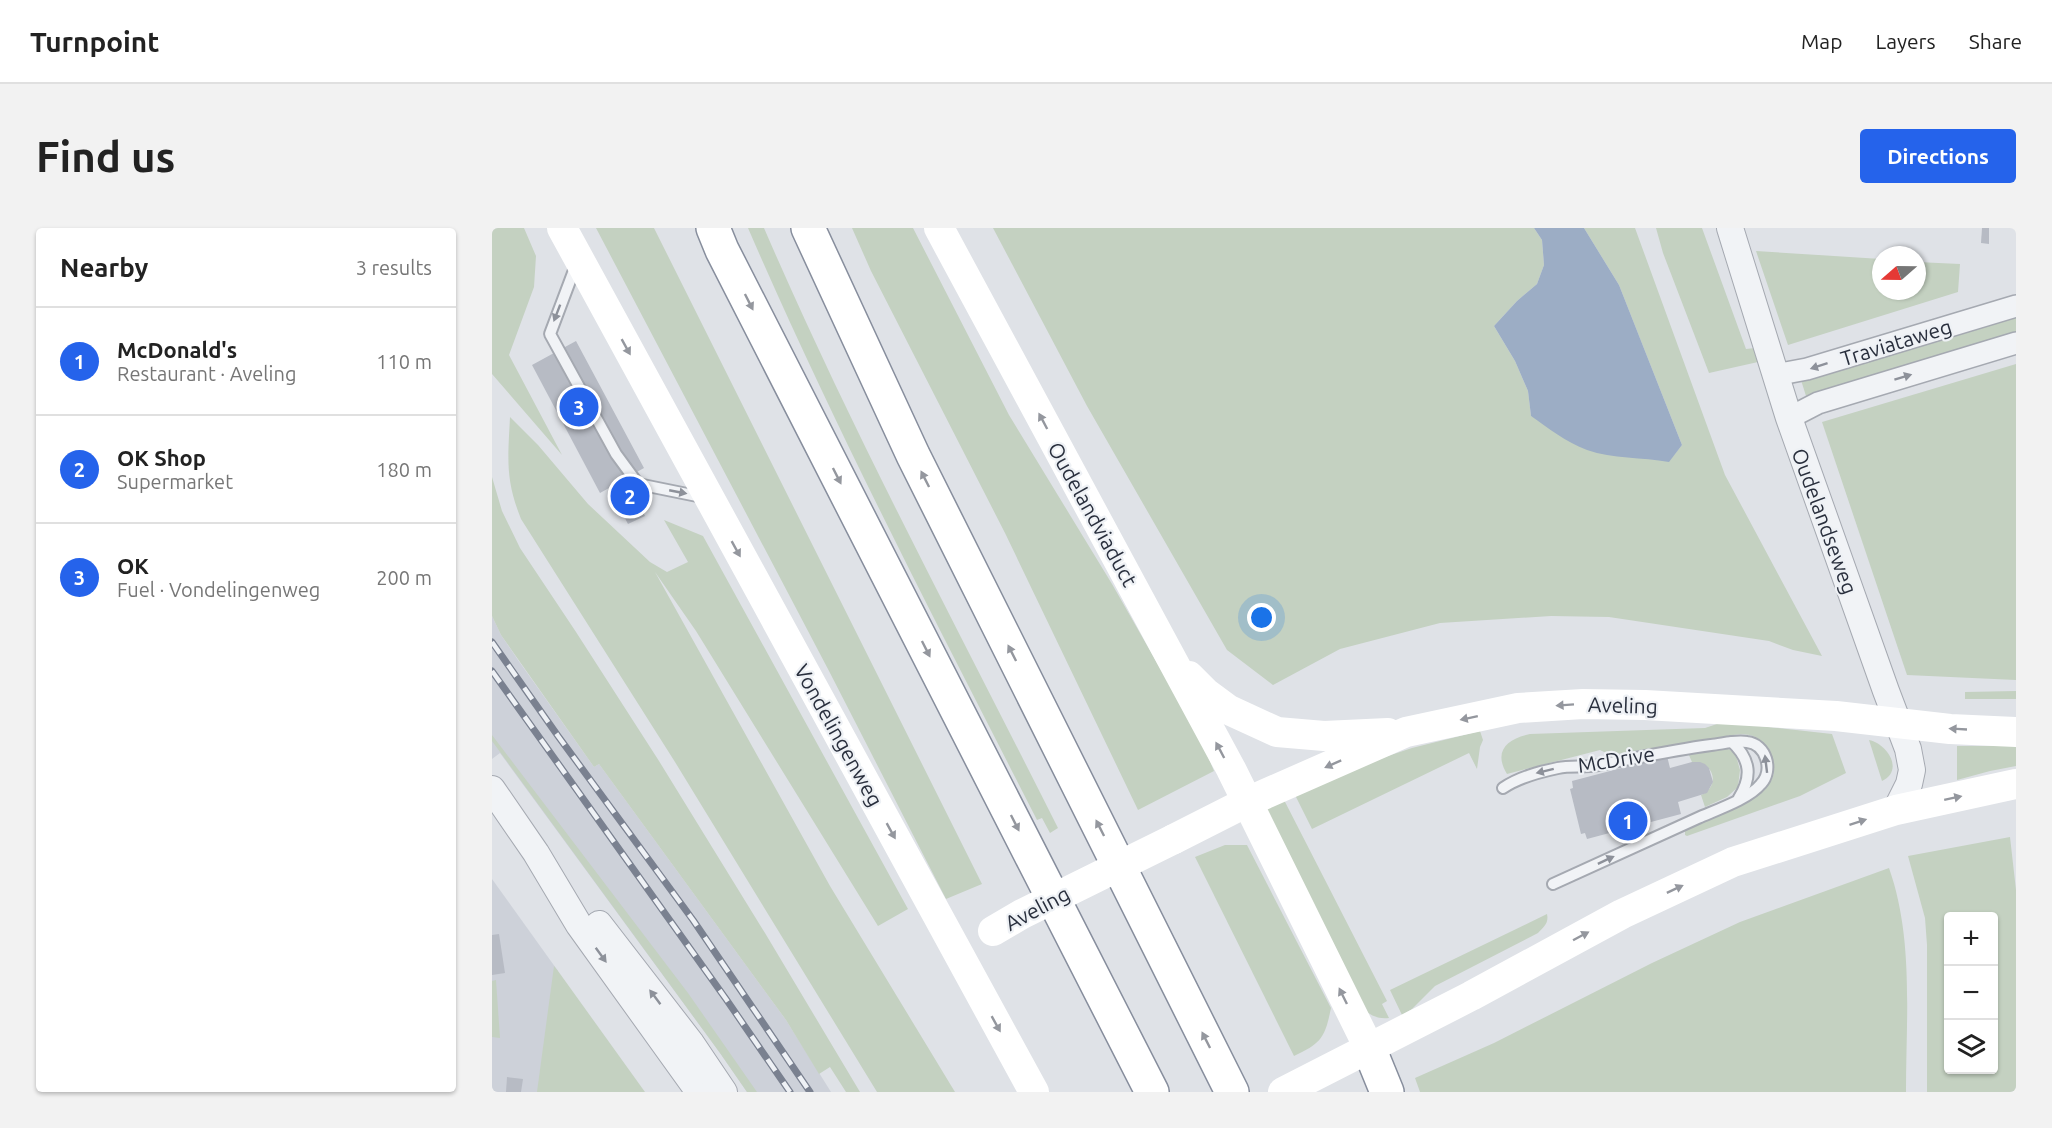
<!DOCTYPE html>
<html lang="en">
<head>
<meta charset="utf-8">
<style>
	:root { --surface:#fff; --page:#f2f2f2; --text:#222; --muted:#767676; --line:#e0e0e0; --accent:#2563eb }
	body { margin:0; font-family:Ubuntu,sans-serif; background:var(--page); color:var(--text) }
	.controls { position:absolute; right:18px; bottom:18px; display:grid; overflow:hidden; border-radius:6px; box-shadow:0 2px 4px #0004 }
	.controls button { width:54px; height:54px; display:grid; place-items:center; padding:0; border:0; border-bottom:2px solid var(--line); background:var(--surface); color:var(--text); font:30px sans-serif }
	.compass { position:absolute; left:1380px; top:18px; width:54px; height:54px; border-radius:50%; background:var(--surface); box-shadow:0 2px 4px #0004; rotate:250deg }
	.you { position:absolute; left:770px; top:390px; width:21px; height:21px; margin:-15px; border:4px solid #fff; border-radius:50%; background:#1a73e8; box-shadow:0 0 0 9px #1a73e833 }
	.badge { display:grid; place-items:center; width:39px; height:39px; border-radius:50%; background:var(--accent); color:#fff; font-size:20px; font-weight:700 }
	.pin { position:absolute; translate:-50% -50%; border:3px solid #fff; box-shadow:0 2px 6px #0006 }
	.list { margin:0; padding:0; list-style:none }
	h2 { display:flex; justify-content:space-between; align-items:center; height:78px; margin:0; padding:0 24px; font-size:26px }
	h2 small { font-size:20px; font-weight:400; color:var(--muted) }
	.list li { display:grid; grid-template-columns:39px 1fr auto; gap:18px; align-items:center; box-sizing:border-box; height:108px; padding:0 24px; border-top:2px solid var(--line) }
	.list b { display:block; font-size:22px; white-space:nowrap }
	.list p { margin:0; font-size:20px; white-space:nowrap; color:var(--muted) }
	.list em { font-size:20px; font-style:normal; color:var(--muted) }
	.icon { flex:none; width:33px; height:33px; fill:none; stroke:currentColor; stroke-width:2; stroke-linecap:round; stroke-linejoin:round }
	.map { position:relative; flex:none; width:1524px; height:864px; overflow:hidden; border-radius:6px }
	header { display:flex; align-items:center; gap:36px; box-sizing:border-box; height:84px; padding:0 30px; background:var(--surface); border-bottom:2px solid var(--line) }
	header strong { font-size:28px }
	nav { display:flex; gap:33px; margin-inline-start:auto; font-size:21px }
	.intro { display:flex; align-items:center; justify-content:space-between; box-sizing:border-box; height:144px; padding:0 36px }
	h1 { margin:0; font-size:42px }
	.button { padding:15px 27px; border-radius:6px; background:var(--accent); color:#fff; font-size:21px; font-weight:700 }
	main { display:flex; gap:36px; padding:0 36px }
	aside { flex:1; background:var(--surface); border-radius:6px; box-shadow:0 2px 4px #0004 }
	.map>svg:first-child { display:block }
	.built { fill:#cdd1d9 }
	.green { fill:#c4d1c1; fill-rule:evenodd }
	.water { fill:#9cadc5 }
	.building { fill:#b7bbc4 }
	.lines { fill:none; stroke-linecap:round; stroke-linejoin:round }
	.service-casing { stroke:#a5a9b1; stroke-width:14 }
	.minor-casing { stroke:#a5a9b1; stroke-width:24 }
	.tertiary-casing { stroke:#a5a9b1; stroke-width:28 }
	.motorway-casing { stroke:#878e9d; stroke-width:36 }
	.service { stroke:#f1f3f6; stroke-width:10 }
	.minor { stroke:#f1f3f6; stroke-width:21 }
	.tertiary { stroke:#f1f3f6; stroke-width:26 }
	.secondary { stroke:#fff; stroke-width:30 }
	.motorway { stroke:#fff; stroke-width:33 }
	.rail-casing { stroke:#7a8190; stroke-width:7 }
	.rail { stroke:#eef1f5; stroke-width:4.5; stroke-dasharray:14; stroke-linecap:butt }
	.secondary-bridge { stroke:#fff; stroke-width:30 }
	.oneway { fill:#94979e }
	.oneway2 { fill:#8d919a }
	.labels { text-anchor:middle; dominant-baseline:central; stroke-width:4.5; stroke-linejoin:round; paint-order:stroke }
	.street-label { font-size:21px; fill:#292f3d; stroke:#eef1f5 }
</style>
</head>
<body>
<header>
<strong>Turnpoint</strong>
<nav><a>Map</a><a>Layers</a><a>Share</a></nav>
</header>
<div class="intro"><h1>Find us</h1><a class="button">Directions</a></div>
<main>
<aside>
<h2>Nearby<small>3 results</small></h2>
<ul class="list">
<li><span class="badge">1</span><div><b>McDonald's</b><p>Restaurant · Aveling</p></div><em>110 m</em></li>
<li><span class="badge">2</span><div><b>OK Shop</b><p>Supermarket</p></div><em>180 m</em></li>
<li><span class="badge">3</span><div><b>OK</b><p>Fuel · Vondelingenweg</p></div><em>200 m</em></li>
</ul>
</aside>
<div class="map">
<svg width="1524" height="864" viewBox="0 0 1524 864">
	<rect width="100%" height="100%" fill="#dfe2e7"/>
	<!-- built -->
	<g class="built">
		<path d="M0 388 9 407 26 432 102 539 107 536 294 792 339 864H255L228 825 8 525 0 531Z"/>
		<path d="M0 651 66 743 48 864H0Z"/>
	</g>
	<!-- green -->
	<g class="green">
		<path d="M0 0H32L44 28 42 59 17 127 70 227 0 146Z"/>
		<path d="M104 0H162L490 656 454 671 337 443Z"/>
		<path d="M256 0H272C360 204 466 401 566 600L558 605 550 590 545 592C445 396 343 201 256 0Z"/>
		<path d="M360 0H421L517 187 620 356 709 512 722 543 646 582 513 305 379 43Z"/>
		<path d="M501 0H1042L1050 12 1052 37 1045 56 1025 73 1002 98 1023 133 1036 163 1039 188 1159 231 1177 233 1190 217 1127 57 1092 0H1143L1233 247 1330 428 1301 422 1277 413 1117 389 1059 388 948 395 848 421 781 457 735 422 595 178Z"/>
		<path d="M1164 0H1210L1254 121 1263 120 1266 134 1217 145 1171 25Z"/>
		<path d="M1264 23 1389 31V63H1425V34L1468 36 1466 64 1296 117Z"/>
		<path d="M1524 89V106L1314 168 1309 152Z"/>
		<path d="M1524 136V452L1415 447 1330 194Z"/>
		<path d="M18 189 46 217 96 276 158 334 175 344 196 334 172 292 211 308 416 681 386 698 204 403 163 344 338 658 463 864H385L183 534 29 291C13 251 16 231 18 189Z"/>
		<path d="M0 249 10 283 28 320 84 404 167 533 273 705 368 864H354L338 839 327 846 294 792 107 536 102 539 9 407 0 388Z"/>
		<path d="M1524 463V471H1473V464Z"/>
		<path d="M1231 494 1340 506 1354 545 1308 568 1195 608 1193 607V603L1196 601C1209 595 1222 589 1234 583 1259 572 1297 557 1276 522 1267 507 1257 505 1241 507L1118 527 1108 522 1015 546C1001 523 1015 511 1038 506L1213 500Z"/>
		<path d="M988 503 991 512 988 519 985 541 977 525 820 601 801 563 869 537 920 520Z"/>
		<path d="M0 507 196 765 265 864H255L228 825 0 513Z"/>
		<path d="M1377 512C1396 516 1412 543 1390 553Z"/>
		<path d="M1465 518H1524V538L1498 543 1465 552Z"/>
		<path d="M1233 520 1243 524 1248 542 1246 559 1235 569 1213 579 1209 567C1229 558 1222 533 1200 534L1196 525Z"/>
		<path d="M790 568 895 773 890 776 897 790C886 791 880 788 872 782L768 577Z"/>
		<path d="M1518 609 1524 662V864H1435V717L1433 690 1416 628ZM1456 688H1502V842H1456Z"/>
		<path d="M733 617H755L839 780C833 809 830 815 802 828L703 629Z"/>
		<path d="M1397 640C1422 711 1414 789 1414 864H928L923 850 1002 815 1160 735 1248 694Z"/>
		<path d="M1055 686C1057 695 1052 699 1046 705L943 758 920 781 910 787 898 762Z"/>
		<path d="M62 738 66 743 153 864H45Z"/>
		<path d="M4 752 8 810 0 809V753Z"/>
	</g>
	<!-- water -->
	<path class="water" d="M1042 0H1092L1127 57 1190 217 1177 234C1150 229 1121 231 1095 222 1074 214 1056 200 1039 188L1036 163 1023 133 1002 98 1025 73 1045 56 1052 37 1050 12Z"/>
	<!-- building -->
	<g class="building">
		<path d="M1490 0H1497V16L1489 15Z"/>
		<path d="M84 113 152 240 134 250 130 245 153 288 136 296 117 260 108 265 40 137Z"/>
		<path d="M1175 528 1178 540 1200 534H1208L1213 536 1217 540 1221 554 1215 565 1186 574 1189 586 1095 611 1093 605 1089 606 1078 561 1081 560 1080 553Z"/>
		<path d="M7 706 13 745 0 747V707Z"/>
		<path d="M15 849 31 851 29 864H14Z"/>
	</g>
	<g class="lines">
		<defs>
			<g id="service">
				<path d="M84 37 58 106 124 226 146 256 210 269"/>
				<path d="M1240 514C1259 532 1260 549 1247 570"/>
				<path d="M1011 560C1027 549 1047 544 1066 540 1079 537 1093 540 1107 537 1144 530 1181 522 1219 517 1230 516 1243 512 1255 514 1274 516 1282 542 1269 556 1257 571 1224 582 1206 590 1157 612 1109 634 1061 656"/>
			</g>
			<g id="minor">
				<path d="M1283 147 1315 141 1524 78"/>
				<path d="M1297 190 1326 175 1524 115"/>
			</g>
			<g id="tertiary">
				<path d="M1238 0 1297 190 1394 463 1416 521 1420 542 1417 556 1404 582"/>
				<path d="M0 561 44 625 87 697 207 864"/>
				<path d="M107 696 199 815 232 864"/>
			</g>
			<g id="motorway">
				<path d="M221 0 230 22 660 864"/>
				<path d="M316 0 421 227 740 864"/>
				<path d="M877 820 895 864"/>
			</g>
		</defs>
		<!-- service casing -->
		<use href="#service" class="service-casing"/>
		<!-- minor casing -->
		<use href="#minor" class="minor-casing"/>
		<!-- tertiary casing -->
		<use href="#tertiary" class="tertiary-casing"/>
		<!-- motorway casing -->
		<use href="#motorway" class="motorway-casing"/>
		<!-- service -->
		<use href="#service" class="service"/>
		<!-- minor -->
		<use href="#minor" class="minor"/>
		<!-- tertiary -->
		<use href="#tertiary" class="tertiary"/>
		<!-- secondary -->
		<g class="secondary">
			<path d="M70 0 542 864"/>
			<path d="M447 0 739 541 877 820"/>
			<path d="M697 448 714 465 737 482 785 504 832 508 896 505"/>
			<path d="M682 611 755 574 914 504 1026 480 1091 476 1153 477 1344 488 1458 501 1524 504"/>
			<path d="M791 864 979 768 1130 686 1241 634 1404 582 1524 556"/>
		</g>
		<!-- motorway -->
		<use href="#motorway" class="motorway"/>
		<defs>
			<g id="rail">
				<path d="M0 414 66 508 201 692 318 864"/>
				<path d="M0 443 234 771 298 864"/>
			</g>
		</defs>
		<!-- rail casing -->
		<use href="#rail" class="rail-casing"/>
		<!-- rail -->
		<use href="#rail" class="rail"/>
		<!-- secondary-bridge -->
		<path class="secondary-bridge" d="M501 703 530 686 682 611"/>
	</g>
	<!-- one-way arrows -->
	<defs><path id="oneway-solid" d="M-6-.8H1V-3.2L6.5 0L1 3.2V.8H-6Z" transform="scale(1.5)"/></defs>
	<g class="oneway">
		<use href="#oneway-solid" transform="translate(257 74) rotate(63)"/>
		<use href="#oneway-solid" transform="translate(134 119) rotate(61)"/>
		<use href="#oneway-solid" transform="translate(551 193) rotate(-118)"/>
		<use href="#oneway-solid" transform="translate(345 248) rotate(63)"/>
		<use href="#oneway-solid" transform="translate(433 251) rotate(-117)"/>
		<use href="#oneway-solid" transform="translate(244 321) rotate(61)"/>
		<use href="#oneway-solid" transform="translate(434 421) rotate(63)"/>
		<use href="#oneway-solid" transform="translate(520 425) rotate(-117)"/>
		<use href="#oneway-solid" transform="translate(1073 477) rotate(176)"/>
		<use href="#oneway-solid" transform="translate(977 490) rotate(168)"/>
		<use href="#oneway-solid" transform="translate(1466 501) rotate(-177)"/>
		<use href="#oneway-solid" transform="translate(728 522) rotate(-118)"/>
		<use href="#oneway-solid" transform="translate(841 536) rotate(156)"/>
		<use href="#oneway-solid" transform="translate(1461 570) rotate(-12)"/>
		<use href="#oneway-solid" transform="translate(1366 594) rotate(-18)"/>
		<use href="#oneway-solid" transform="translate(523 595) rotate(63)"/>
		<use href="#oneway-solid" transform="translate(608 600) rotate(-117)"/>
		<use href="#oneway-solid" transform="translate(399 603) rotate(61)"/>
		<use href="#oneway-solid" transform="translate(1183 661) rotate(-25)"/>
		<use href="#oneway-solid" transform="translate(1089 708) rotate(-28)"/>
		<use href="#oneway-solid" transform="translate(851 768) rotate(-116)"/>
		<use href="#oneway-solid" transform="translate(504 796) rotate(61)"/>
		<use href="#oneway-solid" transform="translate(714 812) rotate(-117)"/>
	</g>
	<g class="oneway2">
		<use href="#oneway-solid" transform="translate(65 85) rotate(111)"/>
		<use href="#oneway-solid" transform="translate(1327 138) rotate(162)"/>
		<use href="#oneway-solid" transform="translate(1411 149) rotate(-17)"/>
		<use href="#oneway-solid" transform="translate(186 264) rotate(11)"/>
		<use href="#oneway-solid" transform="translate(1274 536) rotate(-97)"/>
		<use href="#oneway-solid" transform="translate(1053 543) rotate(166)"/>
		<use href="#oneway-solid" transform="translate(1114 632) rotate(-25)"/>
		<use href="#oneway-solid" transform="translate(109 727) rotate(54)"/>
		<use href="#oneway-solid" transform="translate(163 769) rotate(-127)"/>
	</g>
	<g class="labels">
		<!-- street labels -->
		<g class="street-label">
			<text transform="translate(1404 114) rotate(-17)">Traviataweg</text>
			<text transform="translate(601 286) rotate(61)">Oudelandviaduct</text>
			<text transform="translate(1333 293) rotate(70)">Oudelandseweg</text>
			<text transform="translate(1131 477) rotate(2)">Aveling</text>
			<text transform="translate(347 507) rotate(61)">Vondelingenweg</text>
			<text transform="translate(1124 531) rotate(-9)">McDrive</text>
			<text transform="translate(545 680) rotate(-28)">Aveling</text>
		</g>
	</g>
</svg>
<div class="controls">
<button>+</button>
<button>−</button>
<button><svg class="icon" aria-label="layers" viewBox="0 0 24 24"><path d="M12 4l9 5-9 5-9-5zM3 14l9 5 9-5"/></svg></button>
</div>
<svg class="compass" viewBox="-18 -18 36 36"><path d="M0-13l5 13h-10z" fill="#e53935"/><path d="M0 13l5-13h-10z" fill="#767676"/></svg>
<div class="you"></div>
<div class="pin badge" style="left:1136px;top:593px">1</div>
<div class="pin badge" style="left:138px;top:268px">2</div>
<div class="pin badge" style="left:87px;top:179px">3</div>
</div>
</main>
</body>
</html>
